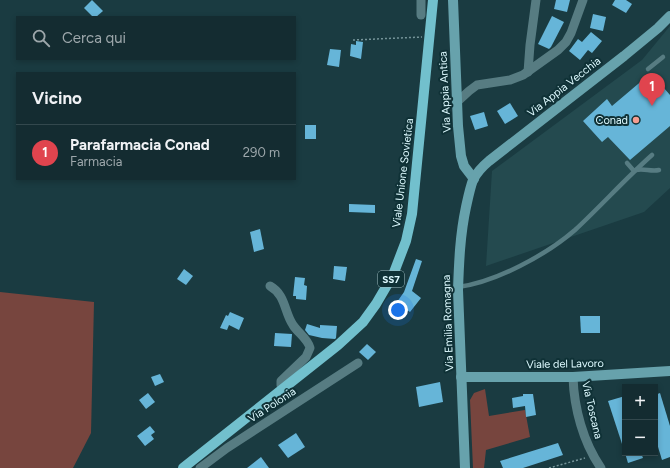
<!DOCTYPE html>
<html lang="it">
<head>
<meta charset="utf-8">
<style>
	:root { --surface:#142c31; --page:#1d3439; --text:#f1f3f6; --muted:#9da7ab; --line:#33484d; --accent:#ea580c }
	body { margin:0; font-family:Figtree,sans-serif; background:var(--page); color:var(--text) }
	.controls { position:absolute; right:12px; bottom:12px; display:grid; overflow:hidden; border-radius:0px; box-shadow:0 2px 6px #0003 }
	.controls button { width:36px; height:36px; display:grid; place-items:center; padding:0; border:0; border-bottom:1px solid var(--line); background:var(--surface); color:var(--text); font:20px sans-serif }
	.you { position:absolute; left:398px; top:310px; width:14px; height:14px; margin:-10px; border:3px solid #fff; border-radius:50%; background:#1a73e8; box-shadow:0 0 0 6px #1a73e833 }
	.badge { display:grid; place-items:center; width:26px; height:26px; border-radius:50%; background:var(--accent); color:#fff; font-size:13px; font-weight:700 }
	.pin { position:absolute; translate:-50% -33px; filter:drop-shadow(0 1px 2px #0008) }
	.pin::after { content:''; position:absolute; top:21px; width:14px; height:12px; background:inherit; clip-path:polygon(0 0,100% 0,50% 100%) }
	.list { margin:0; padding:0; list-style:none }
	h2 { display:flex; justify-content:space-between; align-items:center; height:52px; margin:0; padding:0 16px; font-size:17px }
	h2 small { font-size:13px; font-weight:400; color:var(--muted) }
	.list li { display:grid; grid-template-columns:26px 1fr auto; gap:12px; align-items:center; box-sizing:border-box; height:56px; padding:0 16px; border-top:1px solid var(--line) }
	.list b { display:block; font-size:15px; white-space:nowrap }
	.list p { margin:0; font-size:13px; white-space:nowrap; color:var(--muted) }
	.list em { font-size:13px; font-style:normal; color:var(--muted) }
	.icon { flex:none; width:22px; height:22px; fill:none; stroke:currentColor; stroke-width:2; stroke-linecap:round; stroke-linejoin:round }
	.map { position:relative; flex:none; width:670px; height:468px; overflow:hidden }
	.search { position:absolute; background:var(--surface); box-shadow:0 2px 6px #0003; left:16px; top:16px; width:280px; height:44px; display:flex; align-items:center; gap:10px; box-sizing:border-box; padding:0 14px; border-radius:0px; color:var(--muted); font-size:15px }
	.panel { position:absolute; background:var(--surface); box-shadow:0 2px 6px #0003; left:16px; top:72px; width:280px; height:108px; border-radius:0px }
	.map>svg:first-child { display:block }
	.built { fill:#244a4f }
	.green { fill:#77453e }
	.building { fill:#66b5d8 }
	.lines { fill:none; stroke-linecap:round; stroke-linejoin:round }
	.path { stroke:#76959a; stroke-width:1.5; stroke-dasharray:2 2; stroke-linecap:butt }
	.lane { stroke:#577c82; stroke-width:4.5 }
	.street { stroke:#577c82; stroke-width:9 }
	.secondary { stroke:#67a2ac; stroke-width:10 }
	.primary { stroke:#72c0cd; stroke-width:10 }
	.poi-dot { fill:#f59d90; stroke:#0f3136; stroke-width:1.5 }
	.labels { text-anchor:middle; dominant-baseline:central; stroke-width:4; stroke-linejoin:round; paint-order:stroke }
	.shield { fill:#0f3136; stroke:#a0bec3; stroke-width:1 }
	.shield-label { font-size:10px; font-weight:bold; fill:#defaff }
	.street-label { font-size:11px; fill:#defaff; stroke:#0f3136 }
	.poi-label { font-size:11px; fill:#defaff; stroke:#0f3136; text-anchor:end }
</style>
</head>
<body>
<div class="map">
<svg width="670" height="468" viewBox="0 0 670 468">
	<rect width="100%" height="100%" fill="#1a3b41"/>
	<!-- built -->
	<path class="built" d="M670 26V188L644 212 486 266 492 171 642 60Z"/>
	<!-- green -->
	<g class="green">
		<path d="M0 292 94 302 91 433 73 468H0Z"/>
		<path d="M485 389 489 416 525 410 530 437 486 450 484 468H473L470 400 474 393Z"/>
	</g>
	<!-- building -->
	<g class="building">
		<path d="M92 0 103 11 96 17H93L84 8Z"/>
		<path d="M556 0H570L567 12 554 9Z"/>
		<path d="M615 0H626L632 4 626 13 612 5Z"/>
		<path d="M593 14 606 17 603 31 590 28Z"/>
		<path d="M552 16 564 22 551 47 549 49 538 44Z"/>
		<path d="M591 32 602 41 592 53 588 50 580 60 569 51 578 39 582 42Z"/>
		<path d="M356 41 363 42 361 59 350 56 351 44 356 45Z"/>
		<path d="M330 49 341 50 339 67 327 65Z"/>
		<path d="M651 73 670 95V126L630 160 608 137 602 142 583 121 607 99 612 106Z"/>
		<path d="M510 103 518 116 505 124 497 111Z"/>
		<path d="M484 112 488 126 475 130 470 116Z"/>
		<rect x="305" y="125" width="11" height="14"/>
		<path d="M349 204 375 205V213L349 212Z"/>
		<path d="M260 229 264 249 254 252 250 232Z"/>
		<path d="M416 259 422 261 412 291 421 298 410 312 397 302 404 292Z"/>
		<path d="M334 266 347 267 345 281 333 279Z"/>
		<path d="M184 269 193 276 186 285 177 279Z"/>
		<path d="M295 277 305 278 304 285 307 286 306 300 296 299V296H293Z"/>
		<path d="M230 312 244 318 239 330 229 325 227 330 220 328 226 315 228 316Z"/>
		<path d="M580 316H600V333H581Z"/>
		<path d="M307 324 320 328V325L337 326 336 338 335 339 322 338 309 335 305 330Z"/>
		<path d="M275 333 292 334 291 347 274 346Z"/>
		<path d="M367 344 376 352 368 360 359 352Z"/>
		<path d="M160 374 164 382 155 386 151 377Z"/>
		<path d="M440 382 443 402 419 407 416 387Z"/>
		<path d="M148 393 155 402 146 409 139 400Z"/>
		<path d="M660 393 670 426V457L662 460 655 437V395Z"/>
		<path d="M523 394H533L536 415 526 417 525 406 513 408 512 398 523 396Z"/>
		<path d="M625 396V450H624L608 401Z"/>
		<path d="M150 426 155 432 151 435 154 439 145 446 137 436Z"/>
		<path d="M296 433 305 447 288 458 278 445Z"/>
		<path d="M558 443 563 455 523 468H503L500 461Z"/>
		<path d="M625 453H641L643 458 628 463Z"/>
		<path d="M261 457 269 468H247Z"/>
	</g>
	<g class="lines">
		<!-- path -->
		<g class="path">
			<path d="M353 40 422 37"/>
			<path d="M549 468 585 458"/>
		</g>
		<!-- lane -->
		<g class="lane">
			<path d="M648 69 663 57"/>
			<path d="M627 163 634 171"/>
			<path d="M636 170C644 168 651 172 659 170"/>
			<path d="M458 287C496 282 546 255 575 230 601 206 625 179 652 155"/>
		</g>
		<!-- street -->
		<g class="street">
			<path d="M421 15V0"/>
			<path d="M528 72 530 45 536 0"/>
			<path d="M457 102 469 91 477 85 510 80 523 75 558 50 566 42 571 33 583 0"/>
			<path d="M270 286C286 295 284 312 293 325 298 333 308 339 310 348L306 357 281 381V385L283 389"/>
			<path d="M573 377C574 408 583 442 601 468"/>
			<path d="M200 468 227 448 358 363"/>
		</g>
		<!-- secondary -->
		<g class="secondary">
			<path d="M453 0 458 126 461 156 464 166 474 179"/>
			<path d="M461 377H573L670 371"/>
			<path d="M465 468 458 290C459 262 460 235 466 207 468 198 470 188 473 180 477 172 483 166 489 161L624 56 658 28 670 16"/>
		</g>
		<!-- primary -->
		<path class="primary" d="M183 468 338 345 363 322 376 304 393 275 406 241 412 214 433 0"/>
	</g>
	<!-- markers -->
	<circle class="poi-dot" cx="636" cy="120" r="4"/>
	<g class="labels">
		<!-- shield labels -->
		<rect class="shield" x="378" y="271" width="26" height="16" rx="3"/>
		<g class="shield-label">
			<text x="391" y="279">SS7</text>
		</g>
		<!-- street labels -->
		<g class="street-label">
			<text transform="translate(564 87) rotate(-38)">Via Appia Vecchia</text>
			<text transform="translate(445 92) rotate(-93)">Via Appia Antica</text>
			<text transform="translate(403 173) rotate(-83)">Viale Unione Sovietica</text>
			<text transform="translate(448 323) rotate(-92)">Via Emilia Romagna</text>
			<text transform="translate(565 364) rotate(-1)">Viale del Lavoro</text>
			<text transform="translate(272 405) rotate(-33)">Via Polonia</text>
			<text transform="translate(592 410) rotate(77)">Via Toscana</text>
		</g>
		<!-- poi labels -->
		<g class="poi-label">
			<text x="628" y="120">Conad</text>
		</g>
	</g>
</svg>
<div class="controls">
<button>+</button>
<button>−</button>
</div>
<div class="you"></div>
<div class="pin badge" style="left:652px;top:106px;background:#e0444e">1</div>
<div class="search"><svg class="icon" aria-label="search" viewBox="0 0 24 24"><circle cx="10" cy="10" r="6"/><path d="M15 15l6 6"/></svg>Cerca qui</div>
<section class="panel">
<h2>Vicino<small></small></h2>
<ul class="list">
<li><span class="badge" style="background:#e0444e">1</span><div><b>Parafarmacia Conad</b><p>Farmacia</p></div><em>290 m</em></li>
</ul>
</section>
</div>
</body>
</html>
